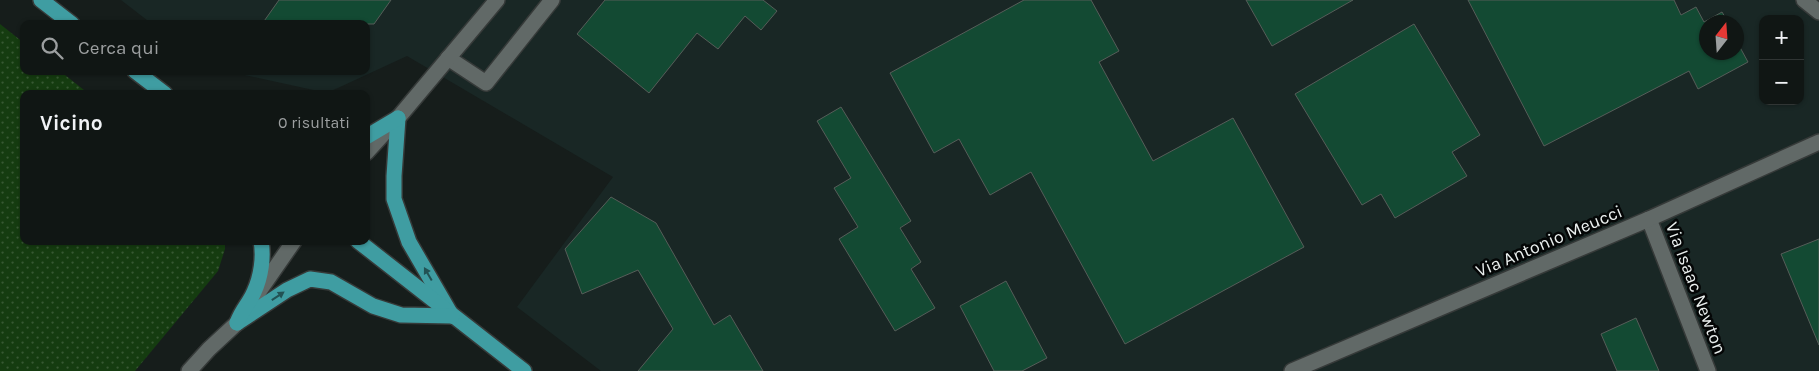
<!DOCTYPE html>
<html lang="it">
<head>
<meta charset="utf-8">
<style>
	:root { --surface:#101614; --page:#191f1d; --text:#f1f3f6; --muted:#9c9fa0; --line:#303534 }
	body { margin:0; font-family:Karla,sans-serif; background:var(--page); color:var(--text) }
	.controls { position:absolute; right:15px; top:15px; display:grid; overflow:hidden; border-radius:10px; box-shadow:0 1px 4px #0004 }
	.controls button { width:45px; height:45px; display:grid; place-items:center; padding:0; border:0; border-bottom:1px solid var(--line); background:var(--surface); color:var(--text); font:25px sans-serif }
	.compass { position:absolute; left:1699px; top:15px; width:45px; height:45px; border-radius:50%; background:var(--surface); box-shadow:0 1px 4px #0004; rotate:17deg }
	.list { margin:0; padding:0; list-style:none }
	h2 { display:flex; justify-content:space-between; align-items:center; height:65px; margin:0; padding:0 20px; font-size:21px }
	h2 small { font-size:16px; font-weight:400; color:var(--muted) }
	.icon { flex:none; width:28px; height:28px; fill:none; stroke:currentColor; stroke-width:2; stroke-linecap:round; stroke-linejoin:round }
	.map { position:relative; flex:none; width:1819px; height:371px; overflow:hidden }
	.search { position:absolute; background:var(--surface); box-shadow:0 1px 4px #0004; left:20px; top:20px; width:350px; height:55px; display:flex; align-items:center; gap:12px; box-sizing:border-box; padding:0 18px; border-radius:10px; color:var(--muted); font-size:19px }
	.panel { position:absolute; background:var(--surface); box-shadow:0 1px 4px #0004; left:20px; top:90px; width:350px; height:155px; border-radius:10px }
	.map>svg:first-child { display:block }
	.built { fill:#192725; fill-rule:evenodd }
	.grass { fill:url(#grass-dots) }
	.building { fill:#134a33; stroke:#565d59 }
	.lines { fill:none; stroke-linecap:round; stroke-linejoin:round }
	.lane-casing { stroke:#363a39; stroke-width:18 }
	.street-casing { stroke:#363a39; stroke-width:18 }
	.secondary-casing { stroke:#363a39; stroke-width:18 }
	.primary-casing { stroke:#363a39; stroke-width:18 }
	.lane { stroke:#616967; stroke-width:15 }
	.street { stroke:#616967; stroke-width:15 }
	.secondary { stroke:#616967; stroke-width:15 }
	.primary { stroke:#3f9da2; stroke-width:15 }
	.oneway { fill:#225254 }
	.labels { text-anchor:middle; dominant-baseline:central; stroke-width:5; stroke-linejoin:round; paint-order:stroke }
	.street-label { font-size:18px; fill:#eaefee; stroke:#040606 }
</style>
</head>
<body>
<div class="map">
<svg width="1819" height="371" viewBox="0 0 1819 371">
	<defs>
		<pattern id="grass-dots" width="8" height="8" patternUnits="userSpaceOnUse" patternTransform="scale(1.25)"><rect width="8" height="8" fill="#153c10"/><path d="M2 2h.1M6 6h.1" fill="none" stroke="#375833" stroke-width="1.8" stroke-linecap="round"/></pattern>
	</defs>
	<rect width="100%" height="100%" fill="#161d1b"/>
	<!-- built -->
	<path class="built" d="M121 0H1819V371H601L517 307 613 177 407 56 327 93 226 71H366V24H152ZM1763 19H1800V101H1763ZM1706 22H1736V52H1706Z"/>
	<!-- grass -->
	<path class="grass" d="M0 24 24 43V71H60L89 94H24V241H225V249L218 271 135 371H0Z"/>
	<!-- building -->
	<g class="building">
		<path d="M279 0H391L374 24H262Z"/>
		<path d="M605 0H763L777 11 761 30 745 16 718 49 697 33 649 93 577 34Z"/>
		<path d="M1024 0H1091L1119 51 1099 62 1153 161 1233 118 1304 247 1125 344 1031 172 990 195 959 139 934 153 890 73Z"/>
		<path d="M1246 0H1353L1272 46Z"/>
		<path d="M1468 0H1674L1681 15 1696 7 1704 22 1722 12 1728 22H1706V52H1736V40L1748 62 1698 89 1689 71 1544 146Z"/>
		<path d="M1414 24 1480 135 1452 152 1467 176 1395 218 1381 194 1362 205 1295 94Z"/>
		<path d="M841 107 911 221 900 228 921 262 911 269 935 308 895 331 839 239 858 227 834 188 851 178 817 121Z"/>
		<path d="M611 197 656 223 714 325 730 315 763 371H638L673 329 638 270 582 294 565 249Z"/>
		<path d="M1819 239V345L1781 254Z"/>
		<path d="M1006 281 1047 358 1022 371H994L960 306Z"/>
		<path d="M1636 318 1659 371H1617L1601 334Z"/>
	</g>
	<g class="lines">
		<defs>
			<path id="lane" d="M448 58 486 83 552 0"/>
			<g id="street">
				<path d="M1804 0 1819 12"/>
				<path d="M1649 219 1708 371"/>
				<path d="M1292 371 1649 219 1819 142"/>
			</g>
			<g id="secondary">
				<path d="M366 153 398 118 497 0"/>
				<path d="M189 371 209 349 237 323 294 241"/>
			</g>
			<g id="primary">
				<path d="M41 0 72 24"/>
				<path d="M135 71 165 94"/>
				<path d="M398 118 394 176V199L409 242 452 316"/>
				<path d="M366 137 398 118"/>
				<path d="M358 241 524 371"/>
				<path d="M237 323 287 290 310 279 331 282 373 306 401 315 452 316"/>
				<path d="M237 323C242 309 249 304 254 292 261 277 264 257 261 241"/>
			</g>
		</defs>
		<!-- lane casing -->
		<use href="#lane" class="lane-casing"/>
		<!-- street casing -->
		<use href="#street" class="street-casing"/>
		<!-- secondary casing -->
		<use href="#secondary" class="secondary-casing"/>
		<!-- primary casing -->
		<use href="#primary" class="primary-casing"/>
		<!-- lane -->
		<use href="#lane" class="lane"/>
		<!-- street -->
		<use href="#street" class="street"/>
		<!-- secondary -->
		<use href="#secondary" class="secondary"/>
		<!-- primary -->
		<use href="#primary" class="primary"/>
	</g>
	<!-- one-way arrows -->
	<defs><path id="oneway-solid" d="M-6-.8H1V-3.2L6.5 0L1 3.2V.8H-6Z" transform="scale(1.25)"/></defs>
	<g class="oneway">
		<use href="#oneway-solid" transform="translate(428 274) rotate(-120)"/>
		<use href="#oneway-solid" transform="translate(278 296) rotate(-34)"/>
	</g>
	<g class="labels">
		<!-- street labels -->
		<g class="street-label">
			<text transform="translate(1549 241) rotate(-23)">Via Antonio Meucci</text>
			<text transform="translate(1696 288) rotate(69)">Via Isaac Newton</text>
		</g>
	</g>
</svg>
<div class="controls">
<button>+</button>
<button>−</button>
</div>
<svg class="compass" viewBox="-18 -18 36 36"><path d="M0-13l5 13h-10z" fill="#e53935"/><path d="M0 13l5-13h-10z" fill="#9c9fa0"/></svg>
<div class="search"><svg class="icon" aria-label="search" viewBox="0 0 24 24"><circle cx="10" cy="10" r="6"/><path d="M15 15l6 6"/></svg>Cerca qui</div>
<section class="panel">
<h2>Vicino<small>0 risultati</small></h2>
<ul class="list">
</ul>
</section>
</div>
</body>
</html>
